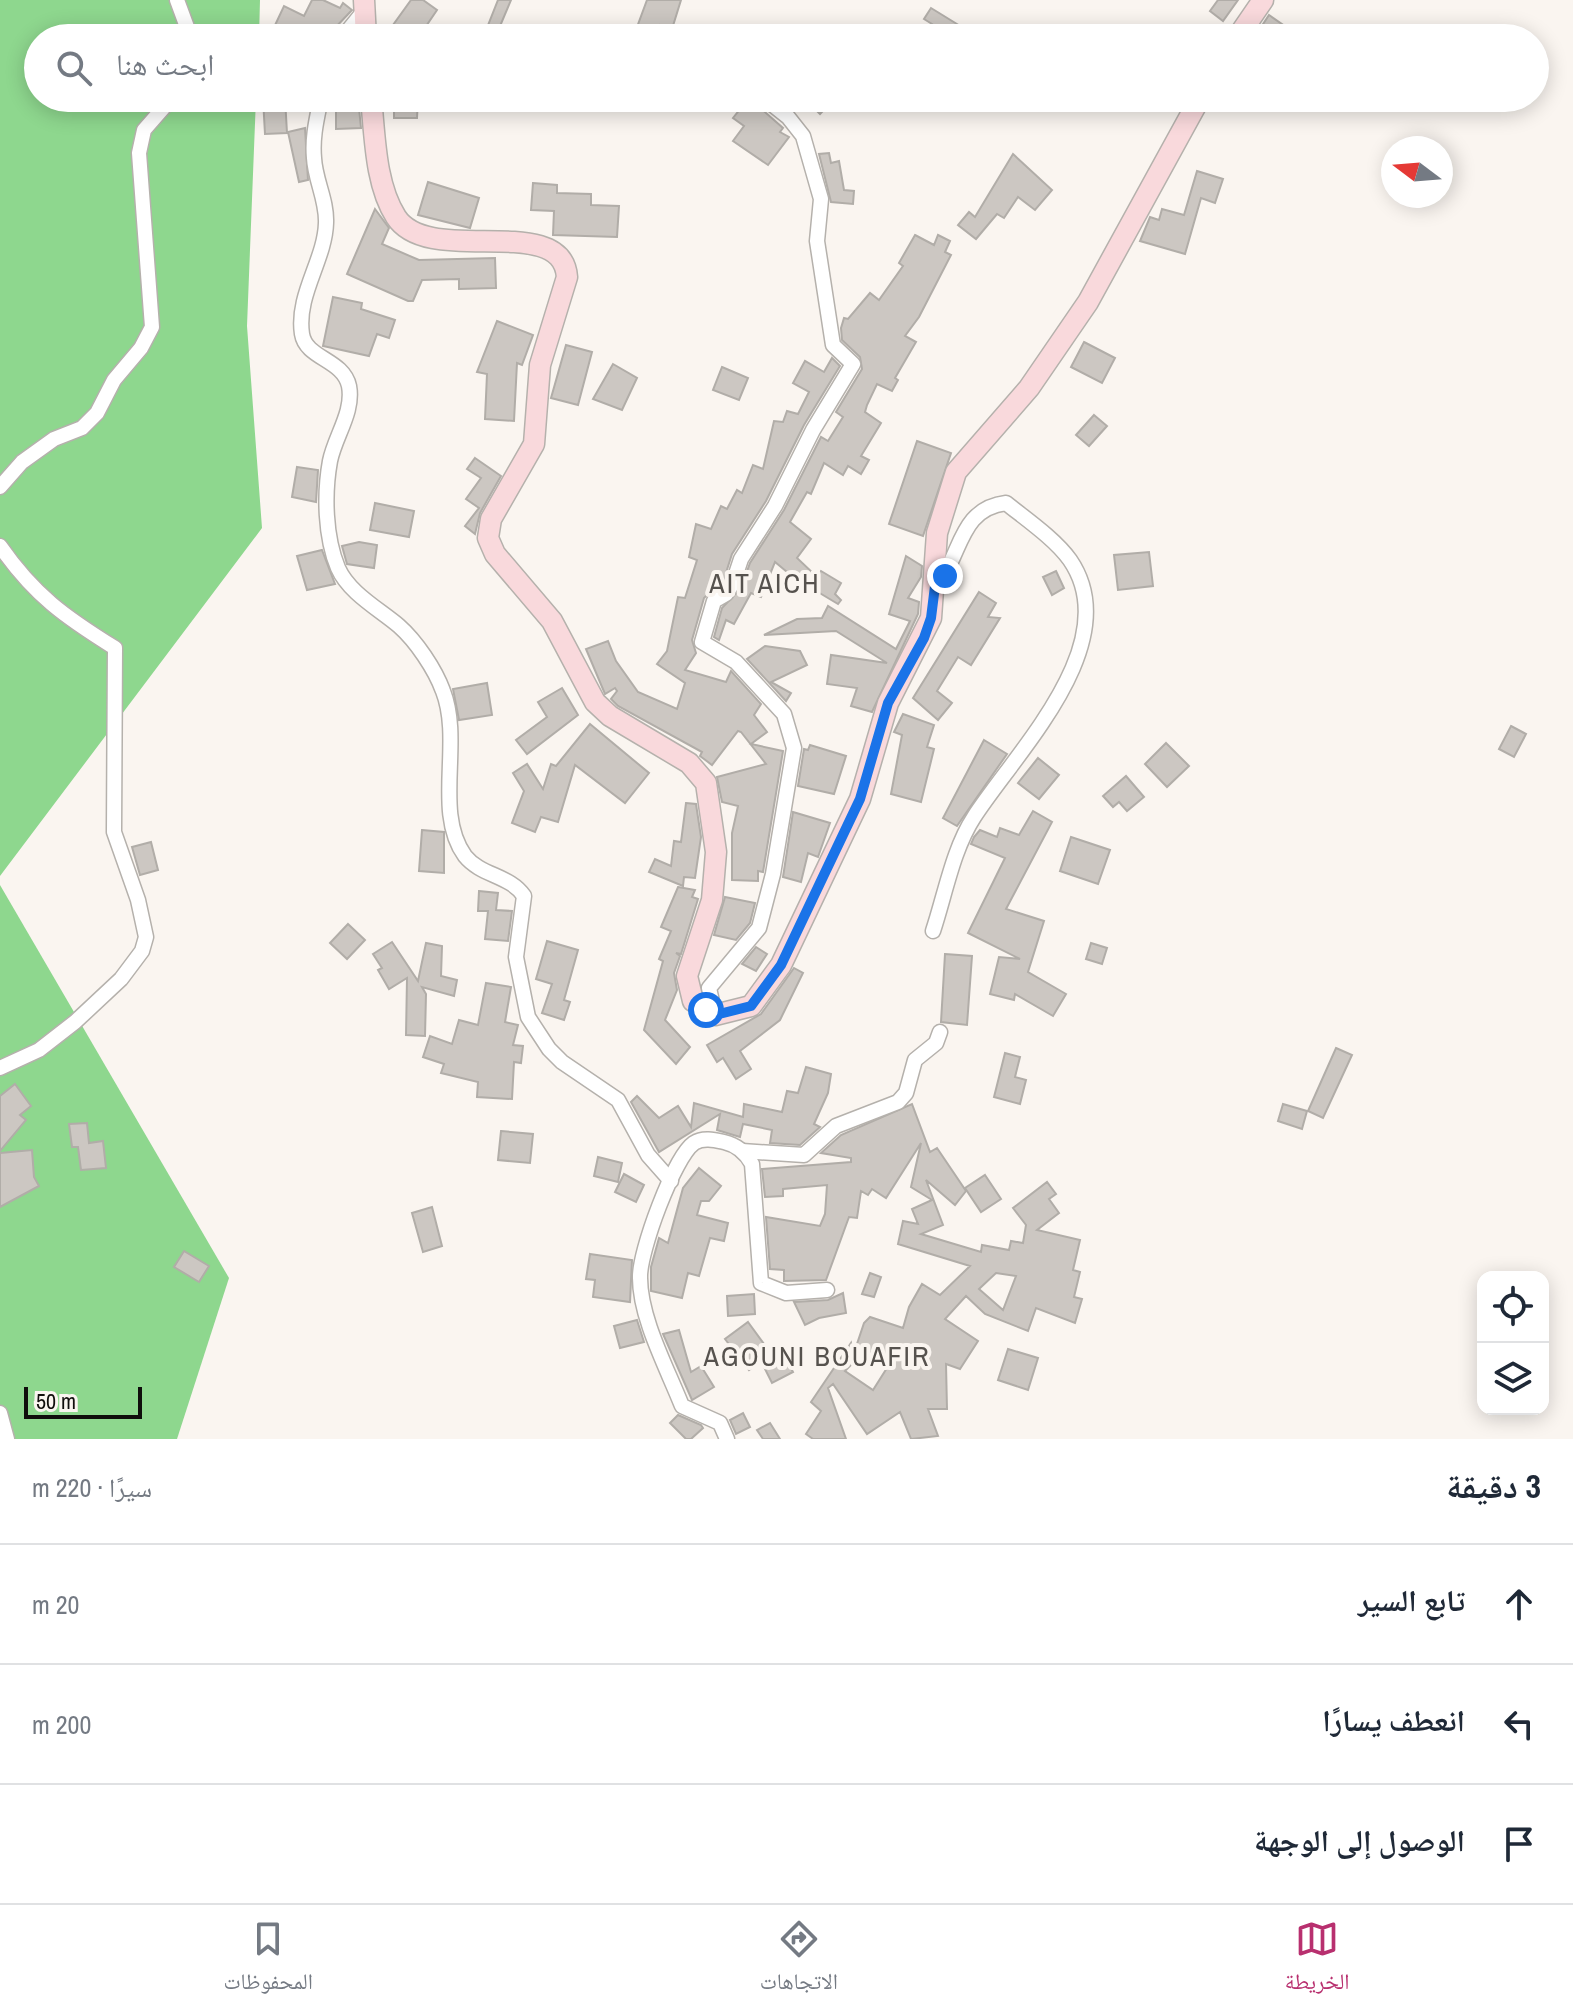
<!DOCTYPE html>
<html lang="ar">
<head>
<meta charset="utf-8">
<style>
	:root { --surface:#fff; --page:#f2f2f3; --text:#1f2937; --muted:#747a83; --line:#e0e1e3; --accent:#b8306f }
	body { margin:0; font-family:"Archivo Narrow","Noto Naskh Arabic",sans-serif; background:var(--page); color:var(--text); direction:rtl }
	.controls { position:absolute; right:24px; bottom:24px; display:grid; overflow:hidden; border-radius:16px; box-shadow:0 4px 20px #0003 }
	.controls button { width:72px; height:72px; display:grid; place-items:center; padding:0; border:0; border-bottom:2px solid var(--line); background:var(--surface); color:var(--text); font:40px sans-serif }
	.compass { position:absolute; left:1381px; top:136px; width:72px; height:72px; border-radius:50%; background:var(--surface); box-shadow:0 4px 20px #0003; rotate:286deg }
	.scale { position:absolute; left:24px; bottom:20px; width:118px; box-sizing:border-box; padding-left:8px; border:4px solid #100e0c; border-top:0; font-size:22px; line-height:28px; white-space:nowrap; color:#100e0c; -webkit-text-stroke:6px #faf5f0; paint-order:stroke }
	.stop { position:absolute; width:24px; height:24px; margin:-18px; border:6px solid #1a73e8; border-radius:50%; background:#fff }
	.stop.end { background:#1a73e8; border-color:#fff; box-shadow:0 2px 8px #0008 }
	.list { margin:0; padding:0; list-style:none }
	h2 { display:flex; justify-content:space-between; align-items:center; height:104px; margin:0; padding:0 32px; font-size:34px }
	h2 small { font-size:26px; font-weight:400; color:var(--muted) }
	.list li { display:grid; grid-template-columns:52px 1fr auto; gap:24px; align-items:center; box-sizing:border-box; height:120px; padding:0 32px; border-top:2px solid var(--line) }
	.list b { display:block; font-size:30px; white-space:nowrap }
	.list em { font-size:26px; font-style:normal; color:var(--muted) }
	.icon { flex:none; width:44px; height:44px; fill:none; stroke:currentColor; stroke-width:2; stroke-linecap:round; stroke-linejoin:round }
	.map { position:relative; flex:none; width:1573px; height:1439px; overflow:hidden; direction:ltr }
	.search { position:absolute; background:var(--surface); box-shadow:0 4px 20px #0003; left:24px; right:24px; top:24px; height:88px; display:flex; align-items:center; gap:20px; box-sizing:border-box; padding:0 28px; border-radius:44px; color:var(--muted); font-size:30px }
	.sheet { height:464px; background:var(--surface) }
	nav { display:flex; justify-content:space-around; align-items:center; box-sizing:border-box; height:112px; border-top:2px solid var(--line); background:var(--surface); font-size:22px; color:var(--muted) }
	nav a { display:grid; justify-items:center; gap:4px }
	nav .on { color:var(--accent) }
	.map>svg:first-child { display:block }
	.forest { fill:#8ed78e }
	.building { fill:#ccc7c2; stroke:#b1ada8; stroke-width:2; fill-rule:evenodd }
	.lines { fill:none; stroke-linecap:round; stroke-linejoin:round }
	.minor-casing { stroke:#b5b1ac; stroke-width:17 }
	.secondary-casing { stroke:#b5b1ac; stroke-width:23 }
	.minor { stroke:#fff; stroke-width:14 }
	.secondary { stroke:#f9d9dc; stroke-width:20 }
	.route { stroke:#1a73e8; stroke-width:10 }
	.labels { text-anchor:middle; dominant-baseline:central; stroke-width:8; stroke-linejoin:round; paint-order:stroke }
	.quarter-label { font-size:28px; letter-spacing:2px; fill:#56524e; stroke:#faf5f0 }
</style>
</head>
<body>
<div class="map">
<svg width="1573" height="1439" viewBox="0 0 1573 1439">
	<rect width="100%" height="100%" fill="#faf5f0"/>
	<!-- forest -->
	<g class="forest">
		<path d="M0 0H260L259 38H38V98H256L247 326 262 528 0 876Z"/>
		<path d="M0 885 229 1278 177 1439H0Z"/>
	</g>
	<!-- building -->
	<g class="building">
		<path d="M312 0H323L340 8 343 3 352 10 333 30 331 38H269L284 6 304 16Z"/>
		<path d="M411 0H423L437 10 418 38H411L393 25Z"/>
		<path d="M498 0H511L495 38H483Z"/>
		<path d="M647 0H681L672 29 660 25 656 38H633Z"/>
		<path d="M1218 0H1238L1223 21 1210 11Z"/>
		<path d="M931 8 965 29 959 38H924L932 24 924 19Z"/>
		<path d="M1269 15 1302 38H1254Z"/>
		<path d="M263 98H285L287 133 265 134Z"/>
		<path d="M336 98H358L361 128 336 129Z"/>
		<path d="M394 98H418L417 118H394Z"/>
		<path d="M749 98 783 128 780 132 789 137 768 165 733 141 744 126 733 118Z"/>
		<path d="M804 98H835L820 114Z"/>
		<path d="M305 128 308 180 299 182 288 132Z"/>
		<path d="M829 153 831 163 839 161 844 190 854 191 853 204 831 202 819 154Z"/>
		<path d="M1013 154 1052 190 1035 210 1018 197 1004 218 997 214 976 239 958 225 969 212 975 217Z"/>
		<path d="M1197 171 1223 179 1215 203 1201 198 1185 254 1140 241 1150 217 1159 220 1162 209 1184 215Z"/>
		<path d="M428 182 479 198 470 228 418 215Z"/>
		<path d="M533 183 557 185V193L591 194V205L619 206 617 237 553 235 554 211 531 210Z"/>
		<path d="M375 209 389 228 382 244 419 260 495 258 496 288 459 289V279L422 280 413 301H408L347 274Z"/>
		<path d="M915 235 934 245 938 235 950 241 945 252 951 255 919 317 905 336 916 342 895 378 898 380 892 391 877 384 867 405 865 412 881 423 861 456 869 460 861 474 848 466 843 475 824 463 811 494 807 492 790 522 811 539 797 558 817 577 821 571 841 583 835 594 841 600 838 604 793 577 775 562 761 597 751 593 734 624 726 620 719 640 714 637 722 608 741 588 750 563 784 510 821 437 828 441 843 417 836 412 862 369 860 357 842 340 841 328 844 318 848 319 870 293 879 300 903 266 899 263Z"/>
		<path d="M333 297 362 303 361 309 395 320 389 338 377 334 369 356 323 346Z"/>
		<path d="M497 321 533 335 522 365 517 363 514 421 485 419 487 374 477 372Z"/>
		<path d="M1084 342 1115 358 1102 383 1071 367Z"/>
		<path d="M566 345 592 352 578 405 551 398Z"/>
		<path d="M832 358 840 366 804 425 766 501 732 554 724 579 704 598 692 640 696 653 685 670 726 682 731 671 761 704 754 715 767 732 751 744 783 751 763 872 758 871V881L732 880V833L738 806 722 802 717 777 766 764 741 732 738 731 712 765 700 756 702 752 618 706 611 699 617 691 615 688 605 694 586 649 608 641 616 661 638 692 677 709 685 683 657 664 667 651 678 597 685 598 697 560 689 557 696 524 711 529 721 506 727 509 737 490 742 493 753 465 763 469 774 421 783 422 787 411 798 414 809 392 793 383 805 361 824 372Z"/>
		<path d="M613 364 637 378 622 410 593 399Z"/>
		<path d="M722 367 748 378 739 400 713 390Z"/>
		<path d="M1094 415 1107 426 1089 446 1076 435Z"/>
		<path d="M917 441 951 453 923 536 889 524Z"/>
		<path d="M475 458 501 476 480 513 475 534 465 526 479 508 466 499 481 478 467 469Z"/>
		<path d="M297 467 318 470 316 502 292 497Z"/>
		<path d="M375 503 414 511 409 537 370 530Z"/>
		<path d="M359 542 377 545 374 568 347 564 342 546Z"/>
		<path d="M322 550 335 584 307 590 297 556Z"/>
		<path d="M1149 552 1153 586 1118 590 1114 555Z"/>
		<path d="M906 556 922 566 921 577 908 598 919 602 918 614 872 712 851 706 857 688 827 684 831 655 887 663 836 631 764 635 797 619 822 618 828 606 896 649 910 621 889 614Z"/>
		<path d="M1056 571 1064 588 1052 595 1043 577Z"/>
		<path d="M979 592 996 603 988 617 1000 618 971 665 958 657 937 691 952 703 938 720 913 698Z"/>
		<path d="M765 646 800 651 807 665 771 682 791 693 786 701 747 659Z"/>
		<path d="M487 683 492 715 459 720 453 689Z"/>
		<path d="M562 688 578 715 527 754 516 740 547 717 538 702Z"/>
		<path d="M903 714 934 725 927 747 934 749 921 802 891 794 902 735 894 732Z"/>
		<path d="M590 724 649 773 625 803 575 765 558 822 541 817 535 832 512 823 524 791 513 773 527 764 543 789 551 764 556 766Z"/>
		<path d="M1511 726 1526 734 1514 757 1499 749Z"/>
		<path d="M984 740 1007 754 957 826 943 818Z"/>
		<path d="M1166 743 1189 766 1167 787 1145 764Z"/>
		<path d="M810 745 846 756 834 794 798 786 804 749 808 750Z"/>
		<path d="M1038 758 1059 775 1039 799 1018 783Z"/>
		<path d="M1126 776 1144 797 1127 811 1119 802 1113 807 1103 796Z"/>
		<path d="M686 803 696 804 701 837 695 878 684 877 683 886 649 872 655 859 671 866 674 841 681 842Z"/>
		<path d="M1033 811 1052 822 1006 909 1044 921 1028 972 1066 994 1053 1016 1015 994 1014 1000 990 994 999 957 1020 959 968 933 1005 858 971 844 974 837 980 830 997 837 1000 828 1019 835Z"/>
		<path d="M793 812 830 823 818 857 808 853 801 882 783 877Z"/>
		<path d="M422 830 444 832V873L419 871Z"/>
		<path d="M1071 837 1110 850 1098 884 1060 871Z"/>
		<path d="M151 842 158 870 140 875 132 847Z"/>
		<path d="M678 887 695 890 692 897 698 899 681 954 676 953 680 956 674 973 677 990 665 1020 690 1047 676 1064 644 1030 663 961 659 959 671 931 661 927Z"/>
		<path d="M479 891 498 893 496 910 512 911 508 941 485 939 488 911H478Z"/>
		<path d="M725 897 755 903 750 923 736 940 714 935Z"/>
		<path d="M348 924 365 940 347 959 330 943Z"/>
		<path d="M547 941 578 950 564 1000 570 1002 564 1020 542 1013 552 984 536 979Z"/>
		<path d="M392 942 418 981 426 943 442 946 441 976 457 980 454 996 422 987 426 994 425 1036 406 1035 407 978 389 989 378 970 382 968 373 954Z"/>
		<path d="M1091 943 1107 948 1102 964 1086 959Z"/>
		<path d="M756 947 767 954 756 971 742 964Z"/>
		<path d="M945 954 972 956 967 1025 941 1022Z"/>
		<path d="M794 968 803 973 780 1020 740 1051 751 1069 736 1079 723 1058 717 1062 707 1045 761 1014Z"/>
		<path d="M486 983 511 987 505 1022 518 1025 513 1045 523 1046 521 1063 514 1062 512 1099 477 1097 478 1082 441 1073 444 1064 423 1057 430 1036 452 1044 459 1020 478 1025Z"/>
		<path d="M1336 1048 1352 1055 1323 1118 1308 1111Z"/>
		<path d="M1005 1053 1020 1057 1015 1077 1026 1080 1020 1104 994 1097Z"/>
		<path d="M806 1067 831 1074 828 1093 814 1124 820 1127 800 1145 770 1143 772 1130 743 1124 740 1137 717 1130 720 1114 659 1152 631 1102 637 1096 659 1118 678 1106 691 1127 694 1103 743 1117 744 1104 782 1112 787 1091 798 1093Z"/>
		<path d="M15 1084 31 1106 20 1115 26 1120 0 1151V1096Z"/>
		<path d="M912 1104 930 1152 937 1148 966 1191 955 1205 926 1180 943 1225 921 1234 981 1252 982 1245 1009 1250 1011 1241 1023 1243 1026 1225 1013 1208 1047 1182 1056 1194 1049 1199 1059 1213 1037 1230 1080 1240 1073 1270 1080 1272 1074 1297 1082 1299 1075 1323 1036 1308 1028 1331 985 1314 966 1296 945 1319 978 1341 960 1369 946 1364 947 1409H928L938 1436 911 1439 900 1412 867 1434 833 1384 828 1388 846 1439H813L806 1434 821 1411 811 1402 851 1343 854 1362 845 1371 873 1390 892 1360 856 1347 864 1323 870 1317 903 1328 909 1307 922 1284 940 1295 970 1266 898 1244 903 1221 918 1224 912 1209 932 1200 911 1187 921 1143 886 1198 872 1189 868 1195 861 1191 857 1218 849 1217 826 1280 784 1281V1270L770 1269 766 1217 820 1226 825 1214 827 1185 783 1189V1196L765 1197 762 1169 851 1162V1158L821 1153 841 1135ZM996 1273 1016 1276 1003 1310 979 1289Z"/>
		<path d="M1283 1104 1307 1111 1302 1129 1278 1121Z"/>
		<path d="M87 1123 89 1143 103 1141 106 1168 81 1170 78 1147H72L69 1124Z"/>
		<path d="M501 1131 533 1134 530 1163 498 1160Z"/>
		<path d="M32 1150 34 1177 39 1186 0 1207V1153Z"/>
		<path d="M598 1157 622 1163 618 1182 594 1176Z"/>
		<path d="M699 1168 721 1186 709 1201H701L697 1215 728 1223 724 1241 710 1238 699 1276 688 1273 682 1298 651 1291V1267L659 1238 668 1243 683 1188Z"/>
		<path d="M624 1174 644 1185 636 1202 615 1192Z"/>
		<path d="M985 1175 1001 1199 981 1212 965 1188Z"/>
		<path d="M432 1207 442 1246 423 1252 412 1213Z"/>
		<path d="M184 1251 209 1266 199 1282 174 1267Z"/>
		<path d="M590 1254 632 1260 630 1302 593 1297 595 1280 586 1279Z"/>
		<path d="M870 1273 881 1277 874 1297 862 1294Z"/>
		<path d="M843 1293 846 1313 819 1318 805 1325 794 1302 828 1300Z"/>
		<path d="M754 1294 755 1314 728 1316 727 1296Z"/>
		<path d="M637 1320 644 1342 620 1348 614 1326Z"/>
		<path d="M748 1322 772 1355 782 1350 793 1372 772 1383 761 1361 749 1370 725 1339Z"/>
		<path d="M679 1330 691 1372 701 1366 714 1387 692 1400 663 1334Z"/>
		<path d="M1008 1349 1038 1358 1028 1390 998 1380Z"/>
		<path d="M743 1413 750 1427 736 1434 730 1420Z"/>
		<path d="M678 1415 701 1425 703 1428 691 1439H686L670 1423Z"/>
		<path d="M770 1423 780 1439H763L757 1430Z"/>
	</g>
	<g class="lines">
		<defs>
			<g id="minor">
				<path d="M177 0 191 38"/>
				<path d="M342 38 364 11"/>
				<path d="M321 98C317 118 312 137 314 158 315 180 327 200 326 223 325 260 296 295 302 334 306 359 343 359 349 386 354 412 335 436 330 461 324 494 325 537 338 568 349 593 379 609 399 626 416 641 435 669 443 691 463 742 433 812 465 856 481 876 510 875 524 896L516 957 528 1017 549 1049 562 1062 618 1100 648 1155 671 1181"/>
				<path d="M0 487 22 462 54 439 82 428 97 413 114 380 141 348 152 327 139 153 144 130 172 98"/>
				<path d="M0 546C34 595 65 617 115 648L114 832 138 900 146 937 142 951 121 979 75 1022 39 1050 0 1068"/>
				<path d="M933 931C945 895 953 849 974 817 1016 752 1127 643 1070 560 1055 539 1026 519 1006 503 957 509 962 559 935 586"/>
				<path d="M715 1015 709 988 759 928 773 874 794 748 784 714 736 662 702 642 714 601 726 594 733 583 741 559 775 506 813 430 853 364 833 345 817 241 821 199 803 136 788 117 764 98"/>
				<path d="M742 1151 804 1155 836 1126 898 1102 906 1093 915 1060 936 1043 940 1032"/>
				<path d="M0 1413 7 1439"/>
				<path d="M727 1439 720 1423 682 1406C667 1368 640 1318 640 1278 639 1252 674 1157 694 1143 703 1137 715 1140 724 1142 737 1145 746 1153 752 1164L761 1283 786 1293 827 1290"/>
			</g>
			<g id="secondary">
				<path d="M364 0 366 38"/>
				<path d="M1237 38 1263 0"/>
				<path d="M371 98C375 136 375 184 396 217 429 268 562 211 567 277L540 365 534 444 491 519 488 538 495 554 552 621 595 702 610 716 689 763 706 783 716 852 712 900 687 976 693 1001 715 1015 751 1006 781 965 860 799 888 703 931 618 937 533 956 472 1029 388 1088 302 1200 98"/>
			</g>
		</defs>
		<!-- minor casing -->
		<use href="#minor" class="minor-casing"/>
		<!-- secondary casing -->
		<use href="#secondary" class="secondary-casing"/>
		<!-- minor -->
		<use href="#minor" class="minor"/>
		<!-- secondary -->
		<use href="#secondary" class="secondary"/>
	</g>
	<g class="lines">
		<!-- route -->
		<path class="route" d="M706 1010 715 1015 751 1006 781 965 860 799 888 703 924 638 931 618 935 586 945 576"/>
	</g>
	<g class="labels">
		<!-- quarter labels -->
		<g class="quarter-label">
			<text x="765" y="583">AIT AICH</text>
			<text x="817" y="1356">AGOUNI BOUAFIR</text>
		</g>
	</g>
</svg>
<div class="controls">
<button><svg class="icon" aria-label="locate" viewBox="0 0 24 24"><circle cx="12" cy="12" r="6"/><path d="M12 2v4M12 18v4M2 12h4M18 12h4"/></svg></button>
<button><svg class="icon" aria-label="layers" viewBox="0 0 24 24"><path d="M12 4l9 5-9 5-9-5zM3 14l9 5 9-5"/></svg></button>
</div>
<svg class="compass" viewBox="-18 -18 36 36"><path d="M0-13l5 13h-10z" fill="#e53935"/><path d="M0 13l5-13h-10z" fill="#747a83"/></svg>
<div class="scale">50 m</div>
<div class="stop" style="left:706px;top:1010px"></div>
<div class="stop end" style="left:945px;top:576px"></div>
<div class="search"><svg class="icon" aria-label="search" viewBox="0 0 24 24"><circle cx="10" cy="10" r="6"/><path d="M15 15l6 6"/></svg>ابحث هنا</div>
</div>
<section class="sheet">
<h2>3 دقيقة<small>سيرًا · 220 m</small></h2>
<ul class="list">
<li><svg class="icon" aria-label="ahead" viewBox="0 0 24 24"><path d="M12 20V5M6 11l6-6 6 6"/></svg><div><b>تابع السير</b></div><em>20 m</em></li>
<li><svg class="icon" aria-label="left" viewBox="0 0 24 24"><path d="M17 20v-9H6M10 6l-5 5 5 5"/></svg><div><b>انعطف يسارًا</b></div><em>200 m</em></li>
<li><svg class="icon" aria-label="arrive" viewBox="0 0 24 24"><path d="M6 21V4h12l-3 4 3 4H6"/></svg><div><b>الوصول إلى الوجهة</b></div></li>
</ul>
</section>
<nav>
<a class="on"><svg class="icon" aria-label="map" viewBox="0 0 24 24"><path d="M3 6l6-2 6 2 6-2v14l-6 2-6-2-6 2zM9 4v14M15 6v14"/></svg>الخريطة</a>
<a><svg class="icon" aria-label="directions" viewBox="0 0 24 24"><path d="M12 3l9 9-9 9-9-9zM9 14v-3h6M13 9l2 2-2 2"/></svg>الاتجاهات</a>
<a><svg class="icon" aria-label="saved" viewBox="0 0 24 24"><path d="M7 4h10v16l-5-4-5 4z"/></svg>المحفوظات</a>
</nav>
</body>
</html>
